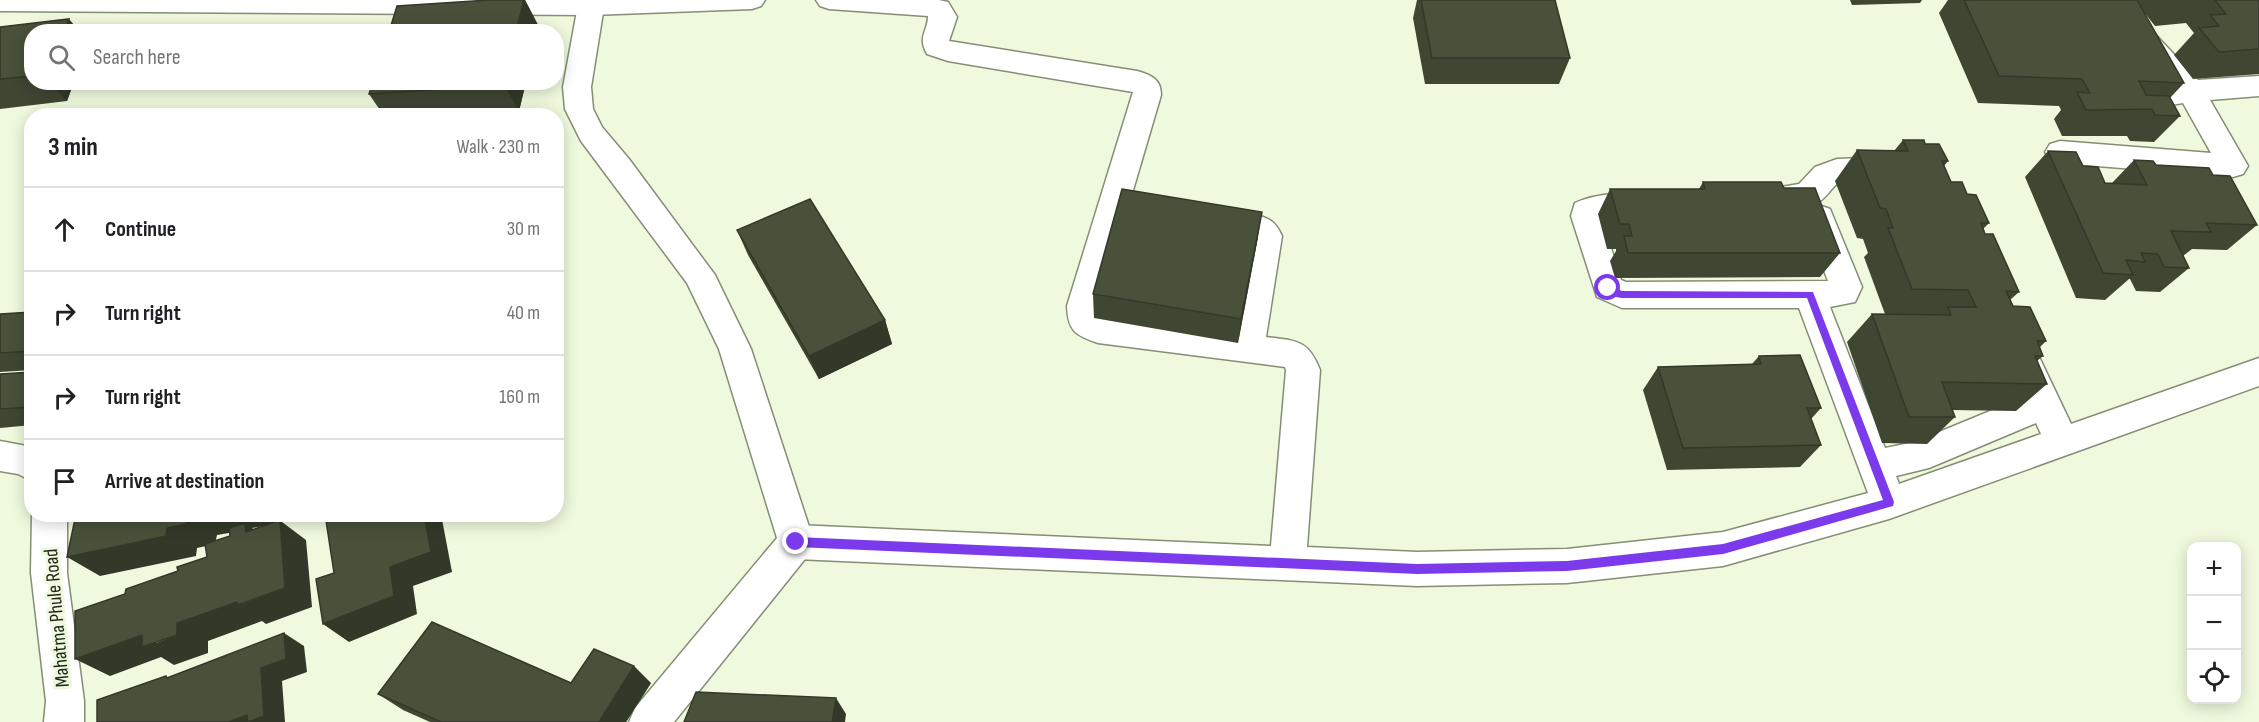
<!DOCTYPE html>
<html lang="en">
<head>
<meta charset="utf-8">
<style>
	:root { --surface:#fff; --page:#f2f2f2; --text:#202124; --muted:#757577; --line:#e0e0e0 }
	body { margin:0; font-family:"Sofia Sans Condensed",sans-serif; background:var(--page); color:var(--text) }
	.controls { position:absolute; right:18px; bottom:18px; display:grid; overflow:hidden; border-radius:12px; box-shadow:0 3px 15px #0003 }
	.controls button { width:54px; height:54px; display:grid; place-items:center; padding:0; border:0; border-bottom:2px solid var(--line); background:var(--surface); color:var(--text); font:30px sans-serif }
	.stop { position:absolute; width:18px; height:18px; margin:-14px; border:4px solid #7c3aed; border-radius:50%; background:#fff }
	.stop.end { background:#7c3aed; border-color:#fff; box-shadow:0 2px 6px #0008 }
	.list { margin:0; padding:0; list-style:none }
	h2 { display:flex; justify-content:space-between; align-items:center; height:78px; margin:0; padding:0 24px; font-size:26px }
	h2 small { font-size:20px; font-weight:400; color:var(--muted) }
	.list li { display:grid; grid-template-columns:39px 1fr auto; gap:18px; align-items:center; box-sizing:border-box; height:84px; padding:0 24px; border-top:2px solid var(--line) }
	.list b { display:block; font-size:22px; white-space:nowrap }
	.list em { font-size:20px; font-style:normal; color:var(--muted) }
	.icon { flex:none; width:33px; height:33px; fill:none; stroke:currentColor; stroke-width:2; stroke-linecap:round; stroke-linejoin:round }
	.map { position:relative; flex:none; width:2259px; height:722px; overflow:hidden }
	.search { position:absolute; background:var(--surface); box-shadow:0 3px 15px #0003; left:24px; top:24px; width:540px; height:66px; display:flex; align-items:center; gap:15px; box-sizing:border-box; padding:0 21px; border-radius:24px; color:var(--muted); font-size:22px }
	.panel { position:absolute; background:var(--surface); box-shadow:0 3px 15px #0003; left:24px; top:108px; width:540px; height:414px; border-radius:24px }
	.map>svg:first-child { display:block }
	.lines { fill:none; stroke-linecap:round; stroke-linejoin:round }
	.minor-casing { stroke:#858e75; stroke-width:3 }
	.tertiary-casing { stroke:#858e75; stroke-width:3 }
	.minor { fill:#fff; fill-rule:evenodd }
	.tertiary { fill:#fff; fill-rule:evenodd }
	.wall { fill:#3f4632 }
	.shaded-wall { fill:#333929 }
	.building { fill:#49513a; stroke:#333929; stroke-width:1.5 }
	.route { fill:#7c3aed }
	.labels { text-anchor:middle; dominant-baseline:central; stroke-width:6; stroke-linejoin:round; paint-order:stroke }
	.street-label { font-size:20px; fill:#1f2319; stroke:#eef9dd }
</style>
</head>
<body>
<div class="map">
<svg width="2259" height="722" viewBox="0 0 2259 722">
	<rect width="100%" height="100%" fill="#eef9dd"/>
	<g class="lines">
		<defs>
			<g id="minor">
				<path d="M0 0H765L761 6 752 9 591 15 0 11Z"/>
				<path d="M816 0H939L948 2 957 17 949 41 1137 71C1151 75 1161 79 1161 95L1099 306 1100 315 1234 333 1251 239 1205 229 1201 221 1205 213C1219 208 1259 212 1271 221 1277 225 1279 230 1282 236L1266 337C1296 341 1308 339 1320 370L1307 547 1417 552 1567 549 1723 532 1868 493 1799 308H1622L1597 297 1571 216 1575 203C1595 193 1636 190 1657 197L1661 205 1657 213 1646 217 1602 219 1621 280 1626 282 1828 281 1804 217 1808 209 1819 205 1830 209 1862 287 1855 302 1830 307 1885 448 1915 442 2024 397 2004 352 2008 342 2020 338 2032 342 2071 424 2259 358V386L1889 519 1723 566 1567 583 1417 586 796 559 783 554 778 542 783 530 796 525 1271 546 1286 370 1285 367 1098 343C1075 335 1068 331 1067 306L1133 92 948 61 927 54C917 36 928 32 928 16L829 9 820 6ZM2036 423 2041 434 1899 484 1896 476 1929 468Z"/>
				<path d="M2095 0H2123L2198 80 2259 76V96L2210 100 2248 166 2243 174 2233 177 2060 163 2050 160 2045 152 2050 144 2060 141 2211 153 2183 103 2171 105 2161 102 2157 95 2161 88 2169 85Z"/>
				<path d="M1889 157 1900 160 1904 168 1900 176 1889 179 1841 181C1832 186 1828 196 1820 201 1805 210 1778 211 1762 206L1758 198 1762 190 1799 184 1815 167 1837 159Z"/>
				<path d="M0 441 32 447V481L18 474 0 471Z"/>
				<path d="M32 513 67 514V573L84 701V722H44L46 701 31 573Z"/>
			</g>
			<path id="tertiary" d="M579 0H605L591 87 593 109 602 127 629 159 715 275 751 349 814 542 809 554 674 722H629L635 708 777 538 719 349 687 283 581 141 565 109 563 87Z"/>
		</defs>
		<!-- minor casing -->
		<use href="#minor" class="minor-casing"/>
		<!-- tertiary casing -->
		<use href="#tertiary" class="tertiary-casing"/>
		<!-- minor -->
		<use href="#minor" class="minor"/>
		<!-- tertiary -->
		<use href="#tertiary" class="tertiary"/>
	</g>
	<!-- wall -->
	<g class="wall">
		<path d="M489 0H525L538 25 537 32H389Z"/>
		<path d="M1417 0H1555L1570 58 1559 84H1425L1413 18Z"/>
		<path d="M1850 0H1922L1920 3 1852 5Z"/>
		<path d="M1948 0H2259V74L2193 79 2174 55 2194 33 2186 23 2155 26 2143 11 2184 83 2170 98 2180 116 2154 142 2130 141 2127 136H2062L2054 119 2061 110 2059 106 1978 103 1939 13Z"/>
		<path d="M0 27 32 32V82H74L67 101 0 109Z"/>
		<path d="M373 82H526L519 111 461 116H384L369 94Z"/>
		<path d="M1903 140 1925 144 1948 161 1944 166 1951 182 1967 194 1989 223 1983 229 1985 234 2019 292 2010 300 2013 306 2046 341 2040 347 2043 356 2037 361 2047 384 2016 411 1952 410 1955 417 1927 444 1882 443 1847 342 1872 314H1885L1864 257 1868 253 1863 239 1857 238 1835 181 1857 150 1894 151Z"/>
		<path d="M2048 151 2083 166 2105 183H2112L2134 160 2156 165 2213 175 2257 225 2227 250 2192 249 2183 256 2189 268 2160 292 2136 291 2130 279H2129L2105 300 2076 298 2025 177Z"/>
		<path d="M1703 182 1784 188 1840 253 1820 277 1615 278 1610 261 1616 251V249H1607L1598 214 1610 189H1699Z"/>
		<path d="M737 230 885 320 892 344 819 379 748 255Z"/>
		<path d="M1258 237 1238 343 1094 318 1093 294Z"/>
		<path d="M32 312V370L0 372V314Z"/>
		<path d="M1759 356 1821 408 1811 419 1821 445 1800 467 1667 470 1643 390 1658 367 1752 364Z"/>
		<path d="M32 372V425L0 428V374Z"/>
		<path d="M571 683H651L626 722H430L403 710 378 694Z"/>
	</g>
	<!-- shaded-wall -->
	<g class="shaded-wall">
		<path d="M524 0H525L538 25 537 32H516Z"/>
		<path d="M69 19 80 32H64Z"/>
		<path d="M48 82H74L67 101Z"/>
		<path d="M504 82H526L519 111 504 85Z"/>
		<path d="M1262 212 1258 237 1238 343 1241 319Z"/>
		<path d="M885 320 892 344 819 379 809 356Z"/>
		<path d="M191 514H289L288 521 282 522 306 540 312 607 266 624 262 621 208 641V653L174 665 161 657 110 676 75 659 142 635 156 643 177 635V623L237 602 241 604 285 588 280 523 252 528 272 543 273 552 246 532V530L217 535 215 544 197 548 196 556 100 576 67 557 166 536 167 528 186 524 188 515Z"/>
		<path d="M424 514H441L452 572 413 586 417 614 349 642 323 624 390 567Z"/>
		<path d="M284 633 304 646 307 672 282 681 285 722H228L261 668Z"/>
		<path d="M634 666 651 683 626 722H599Z"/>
		<path d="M836 698 846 714 845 722H832Z"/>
	</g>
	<!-- building -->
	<g class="building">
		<path d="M489 0H524L516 32H458L459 28 406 32H389L397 6Z"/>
		<path d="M1421 0H1555L1570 58H1432Z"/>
		<path d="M1964 0H2137L2184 83 2139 81 2146 95 2169 96 2180 116 2155 115 2152 109 2086 110 2077 92 2090 93 2082 79 1999 76Z"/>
		<path d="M2215 0H2259V49L2219 52 2199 28 2219 26 2210 15 2226 14Z"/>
		<path d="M69 19 64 32H32V76L0 79V27Z"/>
		<path d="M373 82H504V85L369 94Z"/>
		<path d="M1903 140H1924L1925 144H1939L1948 161H1942L1951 182H1962L1967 194 1976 195 1989 223H1981L1985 234H1993L2019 292 2006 291 2013 306 2030 307 2046 341H2037L2043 356H2035L2047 384 1942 382 1955 417H1909L1872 314 1951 315 1948 307H1976L1968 290 1912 289 1888 228H1893L1886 209 1880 208 1857 150 1908 151Z"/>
		<path d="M2048 151 2076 152 2083 166 2098 167 2105 183 2147 185 2134 160 2153 161 2156 165 2209 168 2213 175 2230 176 2257 225 2206 223 2211 232 2171 231 2189 268 2164 267 2158 254 2141 253 2145 262 2126 260 2133 275 2103 273Z"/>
		<path d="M1703 182H1781L1784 188H1815L1840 253H1628L1624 236H1632L1629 224H1620L1610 189H1705Z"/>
		<path d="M1122 189 1262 212 1241 319 1093 294Z"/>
		<path d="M810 199 885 320 809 356 737 230Z"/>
		<path d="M32 312V351L0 353V314Z"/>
		<path d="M1800 355 1821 408H1807L1821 445 1683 448 1658 367 1761 364 1759 356Z"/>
		<path d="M32 372V407L0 409V374Z"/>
		<path d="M76 514H191L188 515 186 524 167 528 166 536 67 557Z"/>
		<path d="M325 514H424L431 552 390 567 394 596 323 624 316 579 334 573Z"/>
		<path d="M280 520 285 588 237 605V602L177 623V635L142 647V635L75 659V611L125 594 126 589 178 571 177 567 207 557 205 544 230 536 229 528 245 523 246 532Z"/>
		<path d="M432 622 571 683 594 649 634 666 599 722H441L378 694Z"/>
		<path d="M284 633 286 659 261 668 264 716 248 722 247 715 228 722H97V700L166 676 167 678Z"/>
		<path d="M696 692 836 698 832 722H684Z"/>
	</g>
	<!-- route -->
	<path class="route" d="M1608 285 1622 291 1813 292 1894 502 1893 506 1723 554 1567 571 1417 574 796 547 790 542 796 537 1417 564 1567 561 1723 544 1883 500 1807 298H1622L1610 296 1605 291V286Z"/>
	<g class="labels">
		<!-- street labels -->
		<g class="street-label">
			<text transform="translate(57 618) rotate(-95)">Mahatma Phule Road</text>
		</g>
	</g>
</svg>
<div class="controls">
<button>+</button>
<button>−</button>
<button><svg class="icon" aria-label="locate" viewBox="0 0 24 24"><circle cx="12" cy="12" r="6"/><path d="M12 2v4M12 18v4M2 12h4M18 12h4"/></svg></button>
</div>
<div class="stop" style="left:1608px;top:288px"></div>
<div class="stop end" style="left:796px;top:542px"></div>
<div class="search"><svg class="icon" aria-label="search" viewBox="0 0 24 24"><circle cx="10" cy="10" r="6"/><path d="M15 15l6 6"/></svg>Search here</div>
<section class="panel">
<h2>3 min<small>Walk · 230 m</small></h2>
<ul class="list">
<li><svg class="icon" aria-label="ahead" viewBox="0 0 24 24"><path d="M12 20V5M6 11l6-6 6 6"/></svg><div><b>Continue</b></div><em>30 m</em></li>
<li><svg class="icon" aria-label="right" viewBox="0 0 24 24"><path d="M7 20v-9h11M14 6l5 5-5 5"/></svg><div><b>Turn right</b></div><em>40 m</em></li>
<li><svg class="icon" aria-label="right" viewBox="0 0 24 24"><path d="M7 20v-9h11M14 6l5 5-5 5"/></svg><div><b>Turn right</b></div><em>160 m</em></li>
<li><svg class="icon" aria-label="arrive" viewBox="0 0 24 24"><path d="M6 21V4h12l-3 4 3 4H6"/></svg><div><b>Arrive at destination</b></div></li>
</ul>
</section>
</div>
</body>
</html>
